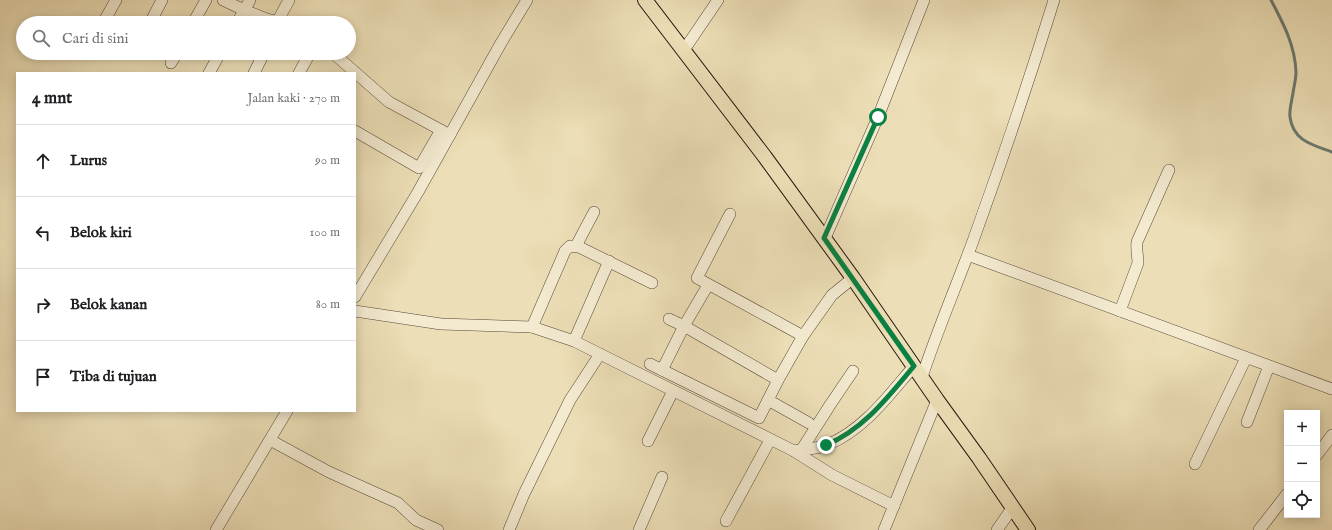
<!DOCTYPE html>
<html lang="id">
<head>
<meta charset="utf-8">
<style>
	:root { --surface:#fff; --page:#f2f2f2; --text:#202124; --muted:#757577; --line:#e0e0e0 }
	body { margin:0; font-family:"IM FELL English",serif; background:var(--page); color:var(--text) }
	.controls { position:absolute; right:12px; bottom:12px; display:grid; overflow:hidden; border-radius:0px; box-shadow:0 2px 10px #0003 }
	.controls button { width:36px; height:36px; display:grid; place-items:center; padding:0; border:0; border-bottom:1px solid var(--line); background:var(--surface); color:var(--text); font:20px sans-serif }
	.stop { position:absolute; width:12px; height:12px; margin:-9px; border:3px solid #0b8043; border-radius:50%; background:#fff }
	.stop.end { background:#0b8043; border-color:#fff; box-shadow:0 1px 4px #0008 }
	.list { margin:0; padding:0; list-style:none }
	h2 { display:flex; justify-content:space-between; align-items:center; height:52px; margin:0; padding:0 16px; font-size:17px }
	h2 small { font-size:13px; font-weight:400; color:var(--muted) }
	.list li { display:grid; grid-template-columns:26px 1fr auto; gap:12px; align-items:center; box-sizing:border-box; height:72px; padding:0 16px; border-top:1px solid var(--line) }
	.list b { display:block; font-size:15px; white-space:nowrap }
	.list em { font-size:13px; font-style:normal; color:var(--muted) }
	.icon { flex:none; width:22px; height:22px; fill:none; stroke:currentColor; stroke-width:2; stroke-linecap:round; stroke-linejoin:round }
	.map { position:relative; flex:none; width:1332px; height:530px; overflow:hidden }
	.search { position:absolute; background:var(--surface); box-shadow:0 2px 10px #0003; left:16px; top:16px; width:340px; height:44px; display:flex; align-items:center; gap:10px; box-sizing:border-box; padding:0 14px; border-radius:22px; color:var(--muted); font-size:15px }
	.panel { position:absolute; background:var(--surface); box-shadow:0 2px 10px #0003; left:16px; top:72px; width:340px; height:340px; border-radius:0px }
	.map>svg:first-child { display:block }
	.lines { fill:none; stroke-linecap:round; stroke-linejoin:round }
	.stream { stroke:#6b7a70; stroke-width:3 }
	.minor-casing { stroke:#574838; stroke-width:12 }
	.major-casing { stroke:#25160e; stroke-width:16 }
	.minor { stroke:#f3ead0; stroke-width:11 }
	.major { stroke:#ecdeb6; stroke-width:14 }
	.route { stroke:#0b8043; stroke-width:5 }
</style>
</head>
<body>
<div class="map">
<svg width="1332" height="530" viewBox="0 0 1332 530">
	<rect width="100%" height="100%" fill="#ecdeb6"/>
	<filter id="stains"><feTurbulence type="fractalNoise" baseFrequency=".005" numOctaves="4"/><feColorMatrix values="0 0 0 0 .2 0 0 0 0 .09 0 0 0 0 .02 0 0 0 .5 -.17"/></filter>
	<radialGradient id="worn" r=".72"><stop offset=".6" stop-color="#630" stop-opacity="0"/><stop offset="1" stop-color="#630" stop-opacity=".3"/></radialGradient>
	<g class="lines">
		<!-- stream -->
		<path class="stream" d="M1271 0C1283 23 1295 45 1296 72 1296 79 1294 86 1293 93 1292 100 1289 110 1290 117 1293 141 1313 145 1332 152"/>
		<defs>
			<g id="minor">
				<path d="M223 0 244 10 267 19 284 23"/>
				<path d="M277 22 289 0"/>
				<path d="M103 23 116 0"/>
				<path d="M150 23 162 0"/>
				<path d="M193 23 206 0"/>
				<path d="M237 23 250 0"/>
				<path d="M684 50 718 0"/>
				<path d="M333 53 389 102 450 135"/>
				<path d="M171 63 177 53"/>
				<path d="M209 73 220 53"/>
				<path d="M254 73 264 53"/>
				<path d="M299 73 310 53"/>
				<path d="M355 131 419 168 441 130"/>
				<path d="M730 214 697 278 803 336"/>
				<path d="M825 238 878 117 924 0"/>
				<path d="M576 246 594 212"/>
				<path d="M968 255 1332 389"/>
				<path d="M355 297 418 192 501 43 527 0"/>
				<path d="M355 311 441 324 532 327 574 341 794 451 832 475 894 506"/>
				<path d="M1120 311 1138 263C1138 256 1136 250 1137 242L1169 170"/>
				<path d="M669 319 684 326 778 380"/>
				<path d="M532 327 565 251 570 246 579 247 652 283"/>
				<path d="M574 341 609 261"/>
				<path d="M650 364 759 418 778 380 803 336 832 295 853 278"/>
				<path d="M662 370 684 326 708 285"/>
				<path d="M922 377C937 331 956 287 973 241 1002 161 1029 81 1054 0"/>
				<path d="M768 400 809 423"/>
				<path d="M1247 422 1269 366"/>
				<path d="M270 440 329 472 398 503 416 520 438 530"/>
				<path d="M648 441 673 391"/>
				<path d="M802 449 830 405 853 371"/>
				<path d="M794 451C805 449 816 449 827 445 864 430 889 395 914 366"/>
				<path d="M1317 455 1332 435"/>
				<path d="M1195 464 1246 358"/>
				<path d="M726 521 770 440"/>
				<path d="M216 530 287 411"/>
				<path d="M509 530 524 494 570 400 600 354"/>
				<path d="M639 530 662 477"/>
				<path d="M884 530 937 400"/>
				<path d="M997 530 1013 507"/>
				<path d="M1259 530 1287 494"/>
			</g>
			<path id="major" d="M645 0 765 157 853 278 937 400 979 458 1028 530"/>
		</defs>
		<!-- minor casing -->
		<use href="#minor" class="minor-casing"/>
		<!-- major casing -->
		<use href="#major" class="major-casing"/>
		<!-- minor -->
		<use href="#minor" class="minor"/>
		<!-- major -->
		<use href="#major" class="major"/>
	</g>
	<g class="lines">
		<!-- route -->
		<path class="route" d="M826 445C864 429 888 397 914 366L824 238 878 117"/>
	</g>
	<rect width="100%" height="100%" filter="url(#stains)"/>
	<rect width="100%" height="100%" fill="url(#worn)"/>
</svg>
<div class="controls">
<button>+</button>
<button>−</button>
<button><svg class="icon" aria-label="locate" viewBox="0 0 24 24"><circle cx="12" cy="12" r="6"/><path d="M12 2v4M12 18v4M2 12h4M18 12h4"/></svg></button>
</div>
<div class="stop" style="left:878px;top:117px"></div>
<div class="stop end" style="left:826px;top:445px"></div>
<div class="search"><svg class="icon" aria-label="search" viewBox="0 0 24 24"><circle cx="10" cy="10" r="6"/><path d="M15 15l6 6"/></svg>Cari di sini</div>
<section class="panel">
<h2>4 mnt<small>Jalan kaki · 270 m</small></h2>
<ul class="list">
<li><svg class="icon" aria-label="ahead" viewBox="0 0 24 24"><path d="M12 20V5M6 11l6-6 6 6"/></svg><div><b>Lurus</b></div><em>90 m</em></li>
<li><svg class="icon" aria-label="left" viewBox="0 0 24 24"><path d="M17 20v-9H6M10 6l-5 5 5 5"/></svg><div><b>Belok kiri</b></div><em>100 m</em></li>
<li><svg class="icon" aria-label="right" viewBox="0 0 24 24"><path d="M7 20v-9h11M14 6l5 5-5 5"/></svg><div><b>Belok kanan</b></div><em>80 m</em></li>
<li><svg class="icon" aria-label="arrive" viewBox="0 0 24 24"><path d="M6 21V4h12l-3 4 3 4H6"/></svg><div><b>Tiba di tujuan</b></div></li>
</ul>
</section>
</div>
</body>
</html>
